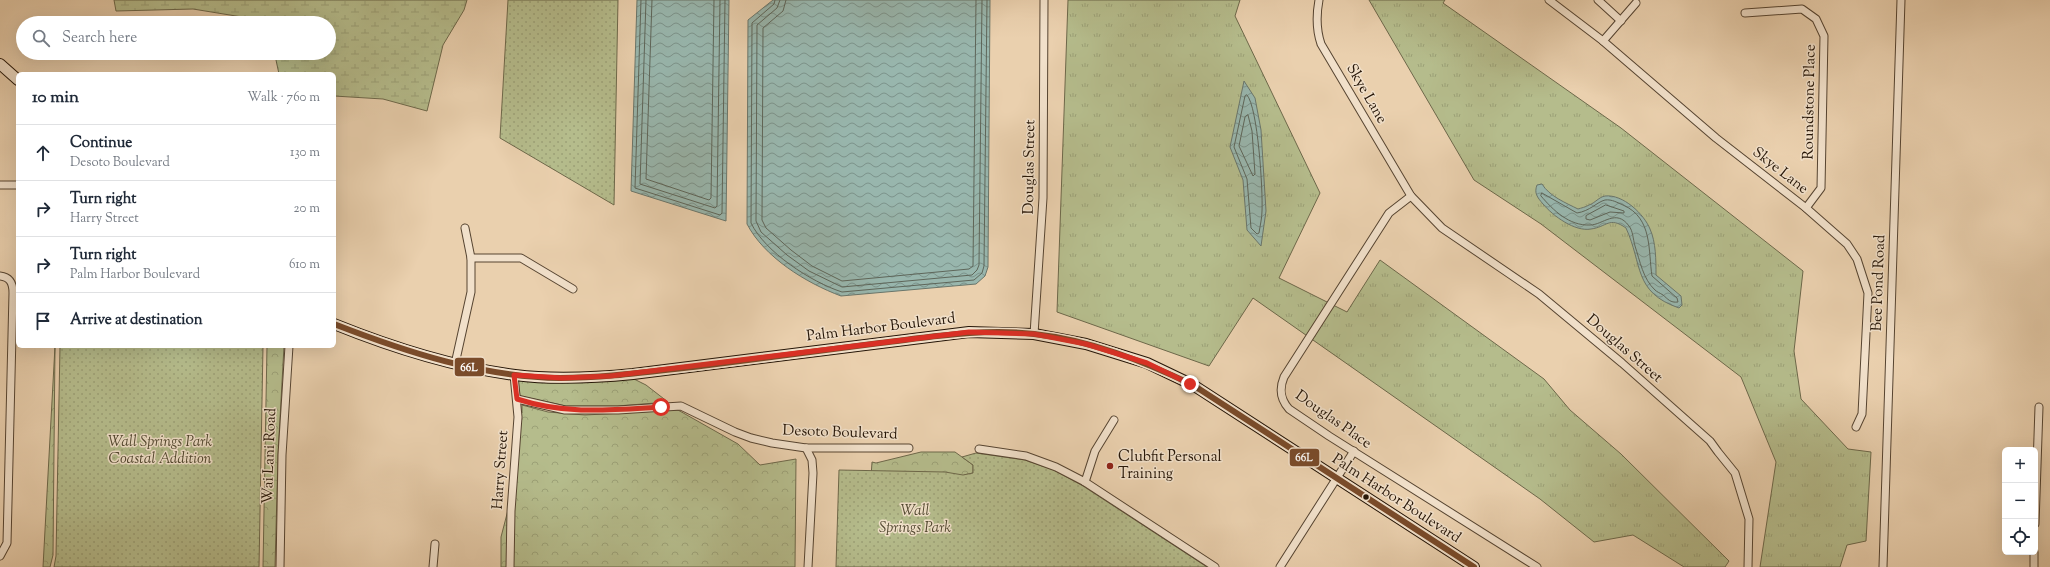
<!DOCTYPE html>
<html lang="en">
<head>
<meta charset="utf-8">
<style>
	:root { --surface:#fff; --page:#f2f2f3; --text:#1f2937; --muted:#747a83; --line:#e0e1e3 }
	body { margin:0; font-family:"Sorts Mill Goudy",serif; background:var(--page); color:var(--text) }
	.controls { position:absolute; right:12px; bottom:12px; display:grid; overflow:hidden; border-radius:6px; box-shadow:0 4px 16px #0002 }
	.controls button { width:36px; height:36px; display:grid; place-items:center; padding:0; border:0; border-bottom:1px solid var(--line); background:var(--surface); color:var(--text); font:20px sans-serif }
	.stop { position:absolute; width:12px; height:12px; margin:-9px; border:3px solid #d93025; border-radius:50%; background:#fff }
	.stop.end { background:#d93025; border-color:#fff; box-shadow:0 1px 4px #0008 }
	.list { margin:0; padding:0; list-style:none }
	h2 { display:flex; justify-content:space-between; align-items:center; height:52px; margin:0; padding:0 16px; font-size:17px }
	h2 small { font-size:13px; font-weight:400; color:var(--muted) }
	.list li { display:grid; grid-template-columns:26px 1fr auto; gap:12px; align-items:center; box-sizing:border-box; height:56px; padding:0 16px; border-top:1px solid var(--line) }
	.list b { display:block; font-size:15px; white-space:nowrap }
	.list p { margin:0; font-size:13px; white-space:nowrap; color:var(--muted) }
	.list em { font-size:13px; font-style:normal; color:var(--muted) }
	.icon { flex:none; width:22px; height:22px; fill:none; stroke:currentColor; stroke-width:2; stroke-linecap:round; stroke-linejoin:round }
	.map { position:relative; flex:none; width:2050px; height:567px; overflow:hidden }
	.search { position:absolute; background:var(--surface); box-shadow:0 4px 16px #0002; left:16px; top:16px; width:320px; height:44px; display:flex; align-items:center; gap:10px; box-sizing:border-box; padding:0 14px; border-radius:22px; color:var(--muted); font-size:15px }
	.panel { position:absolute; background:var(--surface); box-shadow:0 4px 16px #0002; left:16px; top:72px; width:320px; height:276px; border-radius:6px }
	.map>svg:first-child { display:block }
	.grass { fill:url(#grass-tufts); stroke:#6d684a }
	.forest { fill:url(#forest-crowns); stroke:#6d684a }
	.wetland { fill:url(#wetland-marsh); stroke:#6d684a }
	.park { fill:url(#park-dots); stroke:#6d684a }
	.water { fill:url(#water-waves); stroke:#6a766b }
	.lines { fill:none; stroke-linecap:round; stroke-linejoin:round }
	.shore { stroke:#5e665a; stroke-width:1 }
	.street-casing { stroke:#564431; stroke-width:9 }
	.secondary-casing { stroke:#251507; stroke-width:12 }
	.street { stroke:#f1e0ca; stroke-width:7 }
	.secondary { stroke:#f1e0ca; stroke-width:10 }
	.bus-1-casing { stroke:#f1e0ca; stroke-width:9 }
	.bus-1 { stroke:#7a4b2a; stroke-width:6 }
	.route { stroke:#d93025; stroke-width:5 }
	.poi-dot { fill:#8f2418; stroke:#f1e0ca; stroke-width:1.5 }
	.bus-dot { fill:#251507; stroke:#f1e0ca; stroke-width:1.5 }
	.labels { text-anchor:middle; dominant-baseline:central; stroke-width:3; stroke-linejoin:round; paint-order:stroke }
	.street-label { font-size:15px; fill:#251507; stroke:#f1e0ca }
	.park-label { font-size:15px; font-style:italic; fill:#50472f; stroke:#f1e0ca }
	.poi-label { font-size:15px; fill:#251507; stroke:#f1e0ca; text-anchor:start }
	.line-badge { stroke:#f1e0ca; stroke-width:1.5 }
	.badge-label { font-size:11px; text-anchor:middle; font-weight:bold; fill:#fff }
</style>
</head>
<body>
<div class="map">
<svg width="2050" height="567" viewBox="0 0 2050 567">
	<defs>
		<pattern id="grass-tufts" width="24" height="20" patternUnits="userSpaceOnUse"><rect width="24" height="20" fill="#b5bc8c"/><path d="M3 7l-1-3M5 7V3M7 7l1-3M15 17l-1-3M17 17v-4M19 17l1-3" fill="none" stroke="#9ca177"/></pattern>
		<pattern id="forest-crowns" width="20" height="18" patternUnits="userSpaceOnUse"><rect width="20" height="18" fill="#b5bc8c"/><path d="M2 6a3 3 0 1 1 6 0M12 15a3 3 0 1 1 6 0" fill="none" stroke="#9ca177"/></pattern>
		<pattern id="wetland-marsh" width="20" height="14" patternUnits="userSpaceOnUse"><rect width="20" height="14" fill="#b5bc8c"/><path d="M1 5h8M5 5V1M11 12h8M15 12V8" fill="none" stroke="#9ca177"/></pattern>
		<pattern id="park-dots" width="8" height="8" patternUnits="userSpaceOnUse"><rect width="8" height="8" fill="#b5bc8c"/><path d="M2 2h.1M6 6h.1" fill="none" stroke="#9ca177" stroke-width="1.8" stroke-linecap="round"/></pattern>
		<pattern id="water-waves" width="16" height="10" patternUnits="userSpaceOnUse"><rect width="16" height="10" fill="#98b6ad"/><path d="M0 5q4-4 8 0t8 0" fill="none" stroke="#7c938b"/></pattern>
	</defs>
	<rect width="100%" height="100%" fill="#ead0ae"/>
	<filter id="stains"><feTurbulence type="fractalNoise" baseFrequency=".005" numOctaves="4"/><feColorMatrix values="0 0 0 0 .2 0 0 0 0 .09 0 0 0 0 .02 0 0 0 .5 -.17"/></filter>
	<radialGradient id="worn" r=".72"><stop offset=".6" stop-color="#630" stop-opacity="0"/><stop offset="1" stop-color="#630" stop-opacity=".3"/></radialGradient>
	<!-- grass -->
	<g class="grass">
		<path d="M1068 0H1240L1235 16 1320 193 1279 278 1347 312 1380 260 1544 379 1570 410 1621 454 1729 561 1725 567H1684L1633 535 1594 542 1540 499 1253 298 1209 366 1057 312Z"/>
		<path d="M1369 0H1445L1443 3 1621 128 1803 271 1794 351 1801 399 1848 449 1871 452 1866 541 1847 545 1840 567H1760L1776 462 1741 377 1541 224 1474 180Z"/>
	</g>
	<!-- forest -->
	<g class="forest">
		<path d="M55 346 53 555 50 567H43Z"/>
		<path d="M267 346H284L278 455 275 567H263Z"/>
		<path d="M632 378 646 385 668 402 617 406H566L520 396 518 380Z"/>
		<path d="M522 405 548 412 585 415 678 410 738 444 760 465 796 459 795 567H501V537L508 510 518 413H522Z"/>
		<path d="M921 452H955L973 465V473L964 475 865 567 872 462 876 463Z"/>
	</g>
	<!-- wetland -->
	<path class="wetland" d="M114 0H467L464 10 443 45 427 111 383 99 334 96V74H279L276 60 271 53H329V23H247L242 17 193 9 116 11Z"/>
	<!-- park -->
	<g class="park">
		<path d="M508 0H618L614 205 500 138Z"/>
		<path d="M60 346H263L259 567H54L56 556Z"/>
		<path d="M976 453 1025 460 1054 470 1083 486 1207 567H836L839 470 945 472 963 475 973 473V465L962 457Z"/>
	</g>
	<!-- water -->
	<g class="water">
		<path d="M637 0H729L726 221 631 191Z"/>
		<path d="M773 0H990L988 267 985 276 976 284 841 296C806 283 764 257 747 224L748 20Z"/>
		<path d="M1244 81 1255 98 1261 130 1266 211 1261 246 1247 230 1243 180 1230 147Z"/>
		<path d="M1542 184C1549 196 1566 203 1578 209 1581 208 1586 207 1589 205 1595 203 1599 197 1605 196 1623 194 1644 214 1650 229 1656 242 1656 261 1656 275L1681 296 1682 305 1679 308C1633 292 1643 265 1626 228 1609 216 1607 227 1591 229 1575 232 1553 216 1543 204 1537 197 1534 193 1537 185Z"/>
	</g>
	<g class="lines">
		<!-- shore -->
		<g class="shore">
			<path d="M641 0 635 188 720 215 722 213 725 0"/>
			<path d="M646 0 640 184 715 208 717 206 720 0"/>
			<path d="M652 0 646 179 709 200 711 198 714 0"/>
			<path d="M775 0 774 4 752 23 751 223C765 252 811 282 842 292L974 280 982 273 984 266 987 0"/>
			<path d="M780 0 777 8 757 25 756 221 761 232 787 255 809 271 842 287 972 275 977 270 979 265 982 0"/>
			<path d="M786 0 783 11 763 28 762 220 766 228 791 250 812 266 842 281 969 269 973 266 976 0"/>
			<path d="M1247 95C1258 107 1263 191 1262 211 1262 218 1260 226 1259 233L1257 234 1251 228 1247 179 1234 147 1245 96Z"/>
			<path d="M1248 115 1252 131 1255 174 1253 176 1239 146 1245 117Z"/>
			<path d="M1542 193 1577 213C1590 211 1597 202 1605 200 1612 199 1618 203 1623 205 1653 218 1648 251 1652 276L1677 298 1678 302C1670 303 1668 299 1663 295 1660 293 1657 292 1655 290 1643 279 1640 261 1635 246 1633 239 1633 231 1629 226 1616 208 1603 225 1590 225 1569 226 1553 210 1541 196Z"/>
			<path d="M1606 205 1624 211V213L1610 212 1590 220 1586 219V216Z"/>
		</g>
		<defs>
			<g id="street">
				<path d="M1319 0C1316 16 1316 29 1321 44L1411 196 1442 228 1539 294 1622 363 1710 441 1718 452 1735 473 1749 519 1748 567"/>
				<path d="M1549 0 1603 41 1716 138 1806 208 1847 244 1857 259 1868 293 1862 414 1856 427"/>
				<path d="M1598 0 1621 21"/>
				<path d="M1745 13 1802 9 1816 19 1824 36 1821 188 1806 208"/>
				<path d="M1603 41 1636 3"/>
				<path d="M0 185H18"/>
				<path d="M1411 196 1389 213 1284 377C1279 389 1280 399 1289 409L1329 436 1537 567"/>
				<path d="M471 258H521L573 289"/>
				<path d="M0 276C10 277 13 283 13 293L7 543 0 556"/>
				<path d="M1034 334 1043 198 1044 0"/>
				<path d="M455 364 471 292V258L465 228"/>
				<path d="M517 399 565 410H618L681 406 735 432 751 438 772 443 806 448H909"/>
				<path d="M806 448 812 460 813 473 808 567"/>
				<path d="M979 449 1026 456 1056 467 1085 482 1215 567"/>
				<path d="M1085 482 1095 451 1114 420"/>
				<path d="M2035 524 2039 407"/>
				<path d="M280 567 282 455 289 346"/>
				<path d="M433 567 435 544"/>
				<path d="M510 567 511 511 518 417 514 375"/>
				<path d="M1280 567 1354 451"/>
				<path d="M1883 567 1901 0"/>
				<path d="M2034 567V552"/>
			</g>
			<g id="secondary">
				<path d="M0 64 18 80"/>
				<path d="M334 324C391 347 453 367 515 375 554 380 593 378 633 374L969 332 1034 334 1086 344 1147 363 1193 385 1474 567"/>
			</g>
		</defs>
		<!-- street casing -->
		<use href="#street" class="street-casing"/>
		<!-- secondary casing -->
		<use href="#secondary" class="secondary-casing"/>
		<!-- street -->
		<use href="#street" class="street"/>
		<!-- secondary -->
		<use href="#secondary" class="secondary"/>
		<defs>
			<path id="bus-1" d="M334 324C406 352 482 377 560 378 607 378 654 371 701 366 761 358 821 351 880 343 931 337 983 328 1034 334 1090 340 1143 361 1193 385L1474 567"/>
		</defs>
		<!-- bus-1 casing -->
		<use href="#bus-1" class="bus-1-casing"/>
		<!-- bus-1 -->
		<use href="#bus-1" class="bus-1"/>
	</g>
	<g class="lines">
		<!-- route -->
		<path class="route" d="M661 407C610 410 566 415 517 399L514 375 562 378 610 376 969 332 1034 334 1086 344 1147 363 1190 384"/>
	</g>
	<!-- markers -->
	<circle class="poi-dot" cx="1110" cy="466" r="4"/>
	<circle class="bus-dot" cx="1366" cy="497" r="3.5"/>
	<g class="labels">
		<!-- street labels -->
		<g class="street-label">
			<text transform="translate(1366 94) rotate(60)">Skye Lane</text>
			<text transform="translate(1810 102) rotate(-89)">Roundstone Place</text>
			<text transform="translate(1030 167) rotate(-89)">Douglas Street</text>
			<text transform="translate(1780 171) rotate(38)">Skye Lane</text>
			<text transform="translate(1879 283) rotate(-88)">Bee Pond Road</text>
			<text transform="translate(881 328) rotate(-7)">Palm Harbor Boulevard</text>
			<text transform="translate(1624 349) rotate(41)">Douglas Street</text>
			<text transform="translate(1333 420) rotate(35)">Douglas Place</text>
			<text transform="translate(840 433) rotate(2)">Desoto Boulevard</text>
			<text transform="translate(270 456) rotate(-88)">Wai Lani Road</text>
			<text transform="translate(501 470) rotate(-86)">Harry Street</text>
			<text transform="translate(1396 499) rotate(33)">Palm Harbor Boulevard</text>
		</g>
		<!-- park labels -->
		<g class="park-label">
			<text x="160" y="442">Wall Springs Park<tspan x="160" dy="17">Coastal Addition</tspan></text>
			<text x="915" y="511">Wall<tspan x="915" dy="17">Springs Park</tspan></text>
		</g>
		<!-- poi labels -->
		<g class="poi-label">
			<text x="1118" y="457">Clubfit Personal<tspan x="1118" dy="17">Training</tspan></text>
		</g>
	</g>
	<g class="line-badge">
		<rect x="454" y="357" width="31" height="20" rx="4" fill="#7a4b2a"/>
		<rect x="1289" y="448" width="31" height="19" rx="4" fill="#7a4b2a"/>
	</g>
	<g class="badge-label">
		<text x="469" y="371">66L</text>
		<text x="1304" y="461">66L</text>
	</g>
	<rect width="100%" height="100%" filter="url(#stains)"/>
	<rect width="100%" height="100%" fill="url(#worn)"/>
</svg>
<div class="controls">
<button>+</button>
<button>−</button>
<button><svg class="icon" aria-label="locate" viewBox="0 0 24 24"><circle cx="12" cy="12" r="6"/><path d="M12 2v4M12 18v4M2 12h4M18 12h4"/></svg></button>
</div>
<div class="stop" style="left:661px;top:407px"></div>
<div class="stop end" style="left:1190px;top:384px"></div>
<div class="search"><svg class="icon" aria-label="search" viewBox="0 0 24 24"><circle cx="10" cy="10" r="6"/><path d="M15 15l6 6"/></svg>Search here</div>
<section class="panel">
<h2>10 min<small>Walk · 760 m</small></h2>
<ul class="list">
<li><svg class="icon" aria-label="ahead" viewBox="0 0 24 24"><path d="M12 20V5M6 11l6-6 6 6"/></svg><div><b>Continue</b><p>Desoto Boulevard</p></div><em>130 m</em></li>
<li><svg class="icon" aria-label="right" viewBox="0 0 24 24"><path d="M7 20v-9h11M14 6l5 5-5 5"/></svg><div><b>Turn right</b><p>Harry Street</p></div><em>20 m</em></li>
<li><svg class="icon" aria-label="right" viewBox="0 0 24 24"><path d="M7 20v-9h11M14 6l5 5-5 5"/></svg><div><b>Turn right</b><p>Palm Harbor Boulevard</p></div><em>610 m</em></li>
<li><svg class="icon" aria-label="arrive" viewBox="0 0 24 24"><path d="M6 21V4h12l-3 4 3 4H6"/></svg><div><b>Arrive at destination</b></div></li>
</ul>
</section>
</div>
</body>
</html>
